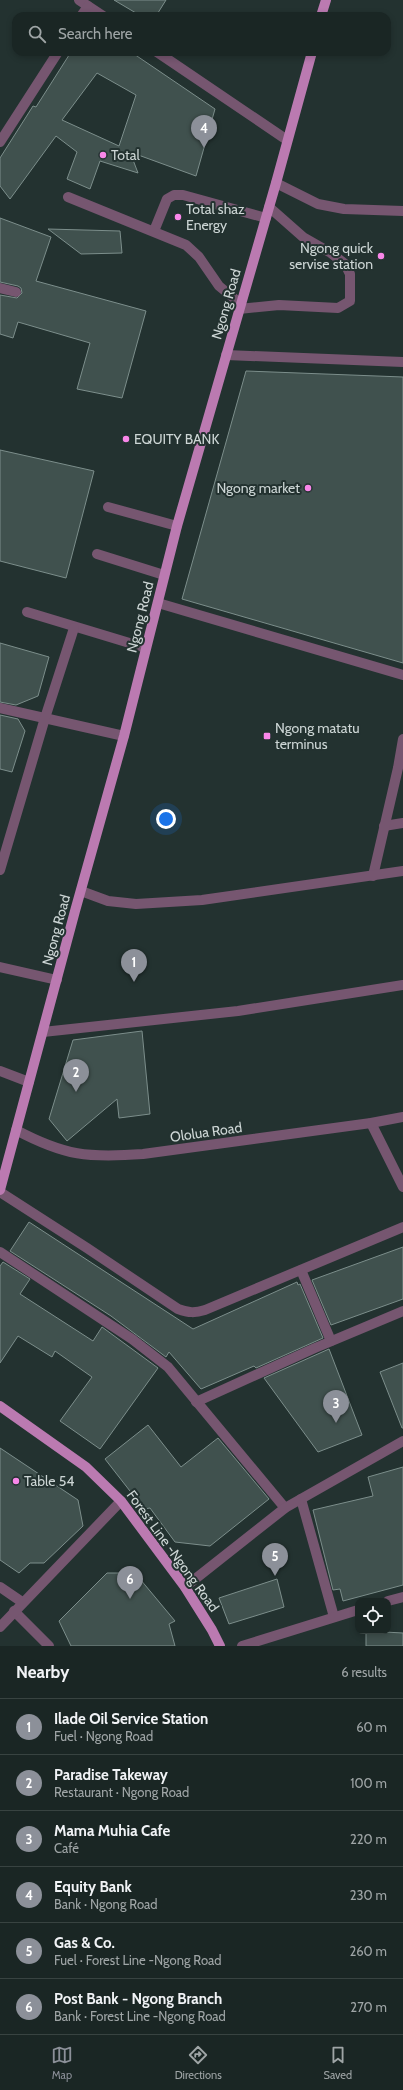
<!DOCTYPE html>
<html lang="en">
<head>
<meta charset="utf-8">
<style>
	:root { --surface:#1a2624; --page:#232e2c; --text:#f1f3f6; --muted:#9fa5a6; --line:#384341; --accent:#8c9099 }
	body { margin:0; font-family:Cabin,sans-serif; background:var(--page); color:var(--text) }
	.controls { position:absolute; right:12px; bottom:12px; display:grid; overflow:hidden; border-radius:8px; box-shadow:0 2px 6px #0003 }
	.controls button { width:36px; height:36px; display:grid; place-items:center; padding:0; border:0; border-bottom:1px solid var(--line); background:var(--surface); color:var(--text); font:20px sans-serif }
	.you { position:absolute; left:166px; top:819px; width:14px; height:14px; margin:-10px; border:3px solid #fff; border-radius:50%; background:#1a73e8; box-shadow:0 0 0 6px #1a73e833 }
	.badge { display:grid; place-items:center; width:26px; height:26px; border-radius:50%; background:var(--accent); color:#fff; font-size:13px; font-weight:700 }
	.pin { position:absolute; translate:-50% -33px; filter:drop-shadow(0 1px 2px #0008) }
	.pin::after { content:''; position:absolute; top:21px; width:14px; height:12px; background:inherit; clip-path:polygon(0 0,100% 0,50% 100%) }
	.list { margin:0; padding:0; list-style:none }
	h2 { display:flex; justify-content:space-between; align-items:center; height:52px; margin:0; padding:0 16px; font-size:17px }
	h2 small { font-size:13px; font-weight:400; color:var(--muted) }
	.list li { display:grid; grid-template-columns:26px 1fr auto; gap:12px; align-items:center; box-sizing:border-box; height:56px; padding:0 16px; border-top:1px solid var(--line) }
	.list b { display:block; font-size:15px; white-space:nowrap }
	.list p { margin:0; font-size:13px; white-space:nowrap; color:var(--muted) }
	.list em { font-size:13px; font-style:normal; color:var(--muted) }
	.icon { flex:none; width:22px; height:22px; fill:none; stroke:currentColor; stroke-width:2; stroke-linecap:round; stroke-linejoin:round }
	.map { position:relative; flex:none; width:403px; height:1646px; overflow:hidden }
	.search { position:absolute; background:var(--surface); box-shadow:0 2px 6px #0003; left:12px; right:12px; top:12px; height:44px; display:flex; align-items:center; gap:10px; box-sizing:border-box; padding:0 14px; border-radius:12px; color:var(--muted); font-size:15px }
	.sheet { height:388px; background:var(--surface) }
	nav { display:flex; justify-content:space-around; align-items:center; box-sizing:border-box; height:56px; border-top:1px solid var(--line); background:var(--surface); font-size:11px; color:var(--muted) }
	nav a { display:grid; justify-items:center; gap:2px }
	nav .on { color:var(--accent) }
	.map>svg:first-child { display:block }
	.building { fill:#40514e; stroke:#7c8e8b; fill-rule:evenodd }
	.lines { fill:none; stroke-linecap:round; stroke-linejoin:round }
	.minor { stroke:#765670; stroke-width:10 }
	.major { stroke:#bb7ab1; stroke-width:10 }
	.poi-dot { fill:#f987e9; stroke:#233230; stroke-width:1.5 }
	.labels { text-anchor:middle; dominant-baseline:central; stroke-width:4; stroke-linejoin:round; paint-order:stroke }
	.poi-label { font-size:14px; fill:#cdd6d5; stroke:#233230; text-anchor:start }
	.street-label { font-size:14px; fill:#cdd6d5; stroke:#233230 }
</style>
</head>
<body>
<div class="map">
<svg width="403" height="1646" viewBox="0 0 403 1646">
	<rect width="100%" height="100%" fill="#233230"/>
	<!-- building -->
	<g class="building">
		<path d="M114 0H166L156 16H141Z"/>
		<path d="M71 52H131L215 109 196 176 130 152 138 173 100 161 90 189 67 179 77 152 56 136 10 199 0 186V158L33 106 36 107ZM97 73 136 95 119 146 62 120Z"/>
		<path d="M0 218 51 237 36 281 146 311 122 398 77 389 90 343 18 322 13 338 0 334V295L17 298 22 293 21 288 18 286 0 282Z"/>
		<path d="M48 229 120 231 122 253 81 254Z"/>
		<path d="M246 371 403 377V663L182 599Z"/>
		<path d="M0 450 94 471 66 578 0 561Z"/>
		<path d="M0 643 49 657 38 696 16 705 0 702Z"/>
		<path d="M0 715 18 719 25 731 12 772 0 769Z"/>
		<path d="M142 1031 150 1114 119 1118 117 1099 67 1141 49 1119 73 1040Z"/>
		<path d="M29 1222 193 1329 297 1282 298 1285 300 1284 323 1338 256 1368 254 1366 201 1389 169 1352 166 1357 111 1316 10 1251Z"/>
		<path d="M403 1247V1299L331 1325 312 1280Z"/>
		<path d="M3 1262 30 1279 20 1294 93 1341 102 1327 158 1368 100 1449 60 1421 92 1377 55 1351 52 1357 18 1336 0 1363V1266Z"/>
		<path d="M329 1349 362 1435 318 1452 264 1378Z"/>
		<path d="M403 1363V1428H402L380 1372Z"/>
		<path d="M148 1425 181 1467 218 1438 269 1499 210 1546 175 1542 150 1508 144 1509 105 1459Z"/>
		<path d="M0 1448 78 1500 83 1526 44 1563H30L19 1573 0 1560Z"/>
		<path d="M403 1467V1585L343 1601 340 1589 333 1590 313 1510 373 1496 368 1477Z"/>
		<path d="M107 1573H135L175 1621 169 1624 175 1646H71L59 1621Z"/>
		<path d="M277 1579 284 1607 229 1624 219 1598Z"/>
		<path d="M366 1631 403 1633V1646H366Z"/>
	</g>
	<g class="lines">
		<!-- minor -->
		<g class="minor">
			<path d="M79 0 103 16"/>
			<path d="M81 16 88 6"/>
			<path d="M157 52 287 140"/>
			<path d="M0 142 58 52"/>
			<path d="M276 183 318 204 344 209 403 211"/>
			<path d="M68 197 186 245 199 257 219 286 241 304"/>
			<path d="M154 231 167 199 174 195H183L266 218"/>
			<path d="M0 288 16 292"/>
			<path d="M239 309 279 305 338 308 350 301V274L345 264 331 253 303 237 269 207"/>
			<path d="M226 355 403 362"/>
			<path d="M108 507 177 526"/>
			<path d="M97 554 164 575"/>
			<path d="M158 603 403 675"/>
			<path d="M27 612 146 648"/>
			<path d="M0 708 124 736"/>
			<path d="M384 826 403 823"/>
			<path d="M0 870 45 718 74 628"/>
			<path d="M373 876 398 768 403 739"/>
			<path d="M81 891 108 901 136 904 202 900 403 871"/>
			<path d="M0 967 57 980"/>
			<path d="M43 1032 238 1011 403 985"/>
			<path d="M0 1071 29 1082"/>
			<path d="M371 1123 403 1187"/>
			<path d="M16 1130C65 1156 88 1158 143 1154L371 1123 403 1117"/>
			<path d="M0 1192 87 1248 178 1309C189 1313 195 1313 205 1310L403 1227"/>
			<path d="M0 1252 132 1339 168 1367 285 1508"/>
			<path d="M301 1270 331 1341"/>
			<path d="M196 1402 315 1348 403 1311"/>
			<path d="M301 1499 334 1617"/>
			<path d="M0 1587 22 1602"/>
			<path d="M185 1587 285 1508 403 1441"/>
			<path d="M388 1601 403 1597"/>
			<path d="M14 1611 49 1646"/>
			<path d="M0 1627 121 1501"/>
			<path d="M242 1646 358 1610"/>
		</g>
		<!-- major -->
		<g class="major">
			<path d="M321 16 326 0"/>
			<path d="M0 1190 75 911 124 736 177 526 276 183 312 52"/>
			<path d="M0 1406 86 1467 121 1501 185 1587 212 1630 220 1646"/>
		</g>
	</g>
	<!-- markers -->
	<g class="poi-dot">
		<circle cx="103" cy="155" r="4"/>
		<circle cx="178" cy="217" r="4"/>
		<circle cx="381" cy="256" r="4"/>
		<circle cx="126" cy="439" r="4"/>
		<circle cx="308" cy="488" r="4"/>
		<rect x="263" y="732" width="8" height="8" rx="2"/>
		<circle cx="16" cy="1481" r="4"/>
	</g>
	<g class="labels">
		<!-- poi labels -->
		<g class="poi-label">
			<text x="111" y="155">Total</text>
			<text x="186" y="209">Total shaz<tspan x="186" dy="16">Energy</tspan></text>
			<text x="373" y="248" text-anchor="end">Ngong quick<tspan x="373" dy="16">servise station</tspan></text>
			<text x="134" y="439">EQUITY BANK</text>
			<text x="300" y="488" text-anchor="end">Ngong market</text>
			<text x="275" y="728">Ngong matatu<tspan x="275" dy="16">terminus</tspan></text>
			<text x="24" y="1481">Table 54</text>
		</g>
		<!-- street labels -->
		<g class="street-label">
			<text transform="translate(226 304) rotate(-74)">Ngong Road</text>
			<text transform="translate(140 617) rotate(-76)">Ngong Road</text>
			<text transform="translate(56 930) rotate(-75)">Ngong Road</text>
			<text transform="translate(206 1132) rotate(-8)">Ololua Road</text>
			<text transform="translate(173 1551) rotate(54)">Forest Line -Ngong Road</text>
		</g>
	</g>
</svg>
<div class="controls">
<button><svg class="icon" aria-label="locate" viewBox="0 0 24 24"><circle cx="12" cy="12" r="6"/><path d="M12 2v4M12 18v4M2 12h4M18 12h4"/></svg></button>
</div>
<div class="you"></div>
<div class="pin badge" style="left:134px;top:982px">1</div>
<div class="pin badge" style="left:76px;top:1092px">2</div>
<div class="pin badge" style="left:336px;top:1423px">3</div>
<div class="pin badge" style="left:204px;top:148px">4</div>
<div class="pin badge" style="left:275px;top:1576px">5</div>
<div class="pin badge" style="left:130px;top:1599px">6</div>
<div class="search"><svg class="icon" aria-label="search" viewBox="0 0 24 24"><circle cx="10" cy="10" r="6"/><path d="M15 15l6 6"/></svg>Search here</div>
</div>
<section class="sheet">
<h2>Nearby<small>6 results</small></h2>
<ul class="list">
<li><span class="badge">1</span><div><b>Ilade Oil Service Station</b><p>Fuel · Ngong Road</p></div><em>60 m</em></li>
<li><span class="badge">2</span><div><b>Paradise Takeway</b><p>Restaurant · Ngong Road</p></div><em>100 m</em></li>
<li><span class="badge">3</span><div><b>Mama Muhia Cafe</b><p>Café</p></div><em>220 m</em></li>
<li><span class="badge">4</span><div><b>Equity Bank</b><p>Bank · Ngong Road</p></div><em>230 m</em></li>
<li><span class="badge">5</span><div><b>Gas &amp; Co.</b><p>Fuel · Forest Line -Ngong Road</p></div><em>260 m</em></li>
<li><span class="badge">6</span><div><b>Post Bank - Ngong Branch</b><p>Bank · Forest Line -Ngong Road</p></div><em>270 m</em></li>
</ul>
</section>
<nav>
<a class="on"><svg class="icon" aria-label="map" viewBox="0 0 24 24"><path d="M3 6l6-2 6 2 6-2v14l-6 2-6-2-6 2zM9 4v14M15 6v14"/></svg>Map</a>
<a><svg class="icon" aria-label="directions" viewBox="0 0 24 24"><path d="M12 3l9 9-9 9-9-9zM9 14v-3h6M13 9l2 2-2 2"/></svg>Directions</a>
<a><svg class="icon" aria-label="saved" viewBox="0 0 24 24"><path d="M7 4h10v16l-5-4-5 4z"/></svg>Saved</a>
</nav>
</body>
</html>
